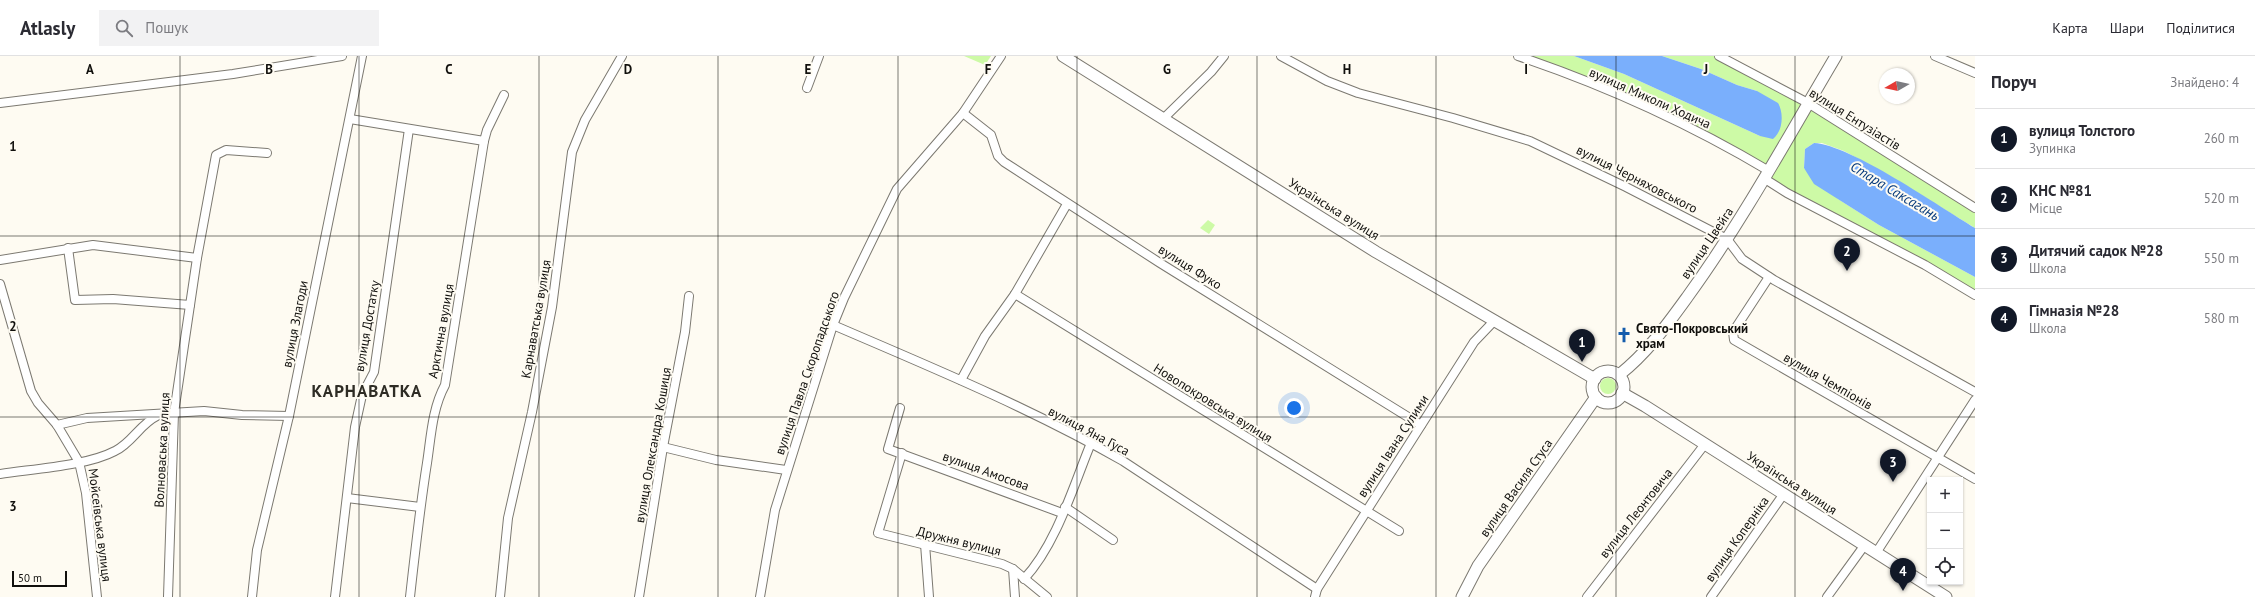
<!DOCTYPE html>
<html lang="uk">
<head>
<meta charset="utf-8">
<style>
	:root { --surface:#fff; --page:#f2f2f3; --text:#2b2b33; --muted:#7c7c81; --line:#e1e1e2; --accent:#111827 }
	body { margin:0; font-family:"PT Sans",sans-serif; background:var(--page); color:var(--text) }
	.controls { position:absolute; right:12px; bottom:12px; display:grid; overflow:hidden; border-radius:0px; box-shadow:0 1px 3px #0004 }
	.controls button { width:36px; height:36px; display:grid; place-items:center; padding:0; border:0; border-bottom:1px solid var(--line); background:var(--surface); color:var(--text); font:20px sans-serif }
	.compass { position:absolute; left:1879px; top:12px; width:36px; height:36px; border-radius:50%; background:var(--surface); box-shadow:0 1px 3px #0004; rotate:261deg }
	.scale { position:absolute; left:12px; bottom:10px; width:55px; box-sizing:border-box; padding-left:4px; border:2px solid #11100d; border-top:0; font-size:11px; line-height:14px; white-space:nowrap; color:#11100d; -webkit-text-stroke:3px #fefbf2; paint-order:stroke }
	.you { position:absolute; left:1294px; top:352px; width:14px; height:14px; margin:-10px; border:3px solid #fff; border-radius:50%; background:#1a73e8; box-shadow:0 0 0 6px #1a73e833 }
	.badge { display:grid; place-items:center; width:26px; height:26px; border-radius:50%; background:var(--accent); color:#fff; font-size:13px; font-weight:700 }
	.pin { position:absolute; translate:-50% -33px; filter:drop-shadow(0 1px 2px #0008) }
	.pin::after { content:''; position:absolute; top:21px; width:14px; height:12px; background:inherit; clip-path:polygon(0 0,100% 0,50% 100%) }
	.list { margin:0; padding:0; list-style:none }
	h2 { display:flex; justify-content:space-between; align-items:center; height:52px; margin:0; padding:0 16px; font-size:17px }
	h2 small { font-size:13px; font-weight:400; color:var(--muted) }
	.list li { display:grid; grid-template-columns:26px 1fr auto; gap:12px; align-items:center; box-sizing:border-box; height:60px; padding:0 16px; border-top:1px solid var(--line) }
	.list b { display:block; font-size:15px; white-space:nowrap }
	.list p { margin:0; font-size:13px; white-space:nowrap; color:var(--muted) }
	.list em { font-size:13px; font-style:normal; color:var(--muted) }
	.icon { flex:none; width:22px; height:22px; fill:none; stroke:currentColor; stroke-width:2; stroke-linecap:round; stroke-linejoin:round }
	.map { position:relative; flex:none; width:1975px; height:541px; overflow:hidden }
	header { display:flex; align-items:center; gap:24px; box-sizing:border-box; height:56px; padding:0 20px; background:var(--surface); border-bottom:1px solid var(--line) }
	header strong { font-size:19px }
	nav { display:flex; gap:22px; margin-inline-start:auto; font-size:14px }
	.search { width:280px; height:36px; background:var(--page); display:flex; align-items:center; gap:10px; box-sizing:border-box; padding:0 14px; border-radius:0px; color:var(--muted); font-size:15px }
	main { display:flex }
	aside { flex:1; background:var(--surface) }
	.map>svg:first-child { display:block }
	.green { fill:#cdfaa6 }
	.water { fill:#7aaffc }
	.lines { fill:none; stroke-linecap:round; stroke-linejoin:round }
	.street-casing { stroke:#7c7971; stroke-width:10 }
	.secondary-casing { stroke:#7c7971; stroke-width:13 }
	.street { stroke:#fff; stroke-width:8 }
	.secondary { stroke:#fff; stroke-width:11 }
	.grid { fill:none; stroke:#11100d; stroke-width:1; stroke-opacity:0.55 }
	.labels { text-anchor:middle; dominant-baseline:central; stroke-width:4; stroke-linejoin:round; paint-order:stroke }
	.street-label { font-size:13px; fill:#11100d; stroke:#fefbf2 }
	.poi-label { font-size:13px; font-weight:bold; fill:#11100d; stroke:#fefbf2; text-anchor:start }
	.water-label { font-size:14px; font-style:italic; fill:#05397b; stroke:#fefbf2 }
	.district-label { font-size:17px; font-weight:bold; letter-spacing:1px; fill:#2e2c25; stroke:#fefbf2 }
	.grid-label { font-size:13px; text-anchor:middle; font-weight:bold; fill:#11100d; stroke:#fefbf2; stroke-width:4; stroke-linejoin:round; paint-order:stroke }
</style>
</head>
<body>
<header>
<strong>Atlasly</strong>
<div class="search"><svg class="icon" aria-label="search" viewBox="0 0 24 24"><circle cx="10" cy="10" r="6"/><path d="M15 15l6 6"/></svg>Пошук</div>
<nav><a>Карта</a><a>Шари</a><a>Поділитися</a></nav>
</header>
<main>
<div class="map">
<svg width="1975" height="541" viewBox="0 0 1975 541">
	<rect width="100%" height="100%" fill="#fefbf2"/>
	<!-- green -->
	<g class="green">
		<path d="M964 0H991L985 9Z"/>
		<path d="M1518 0H1574L1624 18 1760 80 1757 35 1737 29 1701 13 1662 0H1719L1808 47 1975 152V172L1890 120 1844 95 1822 87H1814L1805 93 1804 112 1838 143 1879 169 1975 221V239L1773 129 1769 115 1607 35Z"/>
		<path d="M1208 164 1215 169 1209 178 1200 172Z"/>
		<circle cx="1608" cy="330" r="8"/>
	</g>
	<!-- water -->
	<g class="water">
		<path d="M1574 0H1662L1701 13 1737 29 1757 35 1778 47C1784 57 1783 75 1773 83L1760 80 1624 18Z"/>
		<path d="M1814 87C1851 89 1940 151 1975 172V221L1879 169 1814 128 1804 112 1805 93Z"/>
	</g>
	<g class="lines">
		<defs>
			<g id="street">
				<path d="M1281 0 1327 25 1358 37 1453 62 1530 85 1626 131 1727 183 1742 203 1774 224 1975 336"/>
				<path d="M1518 0C1604 29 1690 68 1769 115"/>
				<path d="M1719 0 1808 47 1975 152"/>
				<path d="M1935 0 1975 17"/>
				<path d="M807 32 819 0"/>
				<path d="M0 47 233 18 342 0"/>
				<path d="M963 57 991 79 998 100 1004 106 1160 207 1421 369"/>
				<path d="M1164 62 1211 16 1224 0"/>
				<path d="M350 63 484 85"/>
				<path d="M1765 123 1787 137 1925 209 1975 239"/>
				<path d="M68 192 75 244 113 243 190 249"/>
				<path d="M0 204 93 189 197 202"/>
				<path d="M1769 221 1733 276 1734 284 1975 423"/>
				<path d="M0 228 31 335 38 347 57 369 79 406 86 437 97 541"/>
				<path d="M1015 238 1399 475"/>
				<path d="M833 269C931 311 1030 352 1123 405L1317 533"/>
				<path d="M961 324 985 280 1015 238 1067 148"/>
				<path d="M900 352 888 393 1062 457"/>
				<path d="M57 369 87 362 204 355 242 359 289 360"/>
				<path d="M663 391 716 404 786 414"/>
				<path d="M902 397 878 477 1002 508 1013 513 1047 541"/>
				<path d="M0 418C32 413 87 410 115 395 132 387 140 368 157 360"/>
				<path d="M347 442 420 451"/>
				<path d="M1065 451 1113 484"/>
				<path d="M925 488 929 541"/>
				<path d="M1876 497 1975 344"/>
				<path d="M1013 513 1015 541"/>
				<path d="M1024 523C1056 489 1073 431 1091 387"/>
				<path d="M168 541 174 357 197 202 216 99 226 94 267 97"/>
				<path d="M252 541 257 494 289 360 362 0"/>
				<path d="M335 541 355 371 362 339 374 316 409 73"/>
				<path d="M410 541C415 496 420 451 427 407 431 381 432 353 445 329L484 85 487 74 504 39"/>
				<path d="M500 541 508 462 532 356 552 251 572 96 585 64 622 0"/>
				<path d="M639 541 663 391 685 276 689 240"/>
				<path d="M760 541 775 454 833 269 844 242 897 133 963 57 1001 0"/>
				<path d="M1315 541 1317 533 1474 286 1495 264"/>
				<path d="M1587 541 1705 388"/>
				<path d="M1711 541 1783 439"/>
				<path d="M1827 541 1864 490"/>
			</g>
			<g id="secondary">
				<path d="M1063 0 1376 196 1595 323"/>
				<circle cx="1608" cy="331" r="16"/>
				<path d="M1619 319C1647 297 1667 269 1688 240 1743 164 1788 81 1836 0"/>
				<path d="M1622 337 1645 350 1946 541"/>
				<path d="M1462 541 1478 510 1596 341"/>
			</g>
		</defs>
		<!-- street casing -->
		<use href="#street" class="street-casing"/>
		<!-- secondary casing -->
		<use href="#secondary" class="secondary-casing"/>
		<!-- street -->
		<use href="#street" class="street"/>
		<!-- secondary -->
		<use href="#secondary" class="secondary"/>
	</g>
	<!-- grid -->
	<path class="grid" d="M180 0V541M359 0V541M539 0V541M718 0V541M898 0V541M1077 0V541M1257 0V541M1436 0V541M1616 0V541M1795 0V541M0 180H1975M0 361H1975"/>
	<!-- icons -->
	<defs>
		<symbol id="church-bare" viewBox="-9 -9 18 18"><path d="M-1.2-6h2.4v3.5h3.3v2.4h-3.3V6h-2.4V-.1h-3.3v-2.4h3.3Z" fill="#145cac" stroke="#fefbf2" stroke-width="2.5" paint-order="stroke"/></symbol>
	</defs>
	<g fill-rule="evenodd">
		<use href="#church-bare" x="1613" y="268" width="22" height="22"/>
	</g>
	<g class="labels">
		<!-- street labels -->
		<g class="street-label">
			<text transform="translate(1650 42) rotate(24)">вулиця Миколи Ходича</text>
			<text transform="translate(1855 63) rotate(32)">вулиця Ентузіастів</text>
			<text transform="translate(1637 123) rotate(27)">вулиця Черняховського</text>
			<text transform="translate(1334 153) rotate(32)">Українська вулиця</text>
			<text transform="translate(1707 187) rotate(-56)">вулиця Цвейга</text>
			<text transform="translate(1190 211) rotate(32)">вулиця Фуко</text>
			<text transform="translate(536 263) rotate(-80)">Карнаватська вулиця</text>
			<text transform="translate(295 268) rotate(-79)">вулиця Злагоди</text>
			<text transform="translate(367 270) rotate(-80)">вулиця Достатку</text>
			<text transform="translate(441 275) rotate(-80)">Арктична вулиця</text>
			<text transform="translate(807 317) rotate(-71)">вулиця Павла Скоропадського</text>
			<text transform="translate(1828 325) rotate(30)">вулиця Чемпіонів</text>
			<text transform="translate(1213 347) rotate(32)">Новопокровська вулиця</text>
			<text transform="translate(1089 375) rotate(28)">вулиця Яна Гуса</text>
			<text transform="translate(653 389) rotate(-80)">вулиця Олександра Кошиця</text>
			<text transform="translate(1393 390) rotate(-57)">вулиця Івана Сулими</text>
			<text transform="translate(162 394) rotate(-87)">Волноваська вулиця</text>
			<text transform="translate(986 415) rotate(20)">вулиця Амосова</text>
			<text transform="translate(1792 427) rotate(33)">Українська вулиця</text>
			<text transform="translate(1516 432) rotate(-55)">вулиця Василя Стуса</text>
			<text transform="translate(1636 457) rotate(-52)">вулиця Леонтовича</text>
			<text transform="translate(100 469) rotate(83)">Мойсеївська вулиця</text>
			<text transform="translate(1737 483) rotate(-55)">вулиця Коперніка</text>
			<text transform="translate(959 485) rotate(14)">Дружня вулиця</text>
		</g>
		<!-- poi labels -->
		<g class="poi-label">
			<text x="1636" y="272">Свято-Покровський<tspan x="1636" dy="15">храм</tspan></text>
		</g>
		<!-- water labels -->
		<g class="water-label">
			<text transform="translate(1895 135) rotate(31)">Стара Саксагань</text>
		</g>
		<!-- district labels -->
		<g class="district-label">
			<text x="367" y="335">КАРНАВАТКА</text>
		</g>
	</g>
	<g class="grid-label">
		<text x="90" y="18">A</text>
		<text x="269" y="18">B</text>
		<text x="449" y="18">C</text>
		<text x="628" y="18">D</text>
		<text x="808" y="18">E</text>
		<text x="988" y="18">F</text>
		<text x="1167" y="18">G</text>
		<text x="1347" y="18">H</text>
		<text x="1526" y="18">I</text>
		<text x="1706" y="18">J</text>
		<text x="13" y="95">1</text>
		<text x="13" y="275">2</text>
		<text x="13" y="455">3</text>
	</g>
</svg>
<div class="controls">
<button>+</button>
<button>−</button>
<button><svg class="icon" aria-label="locate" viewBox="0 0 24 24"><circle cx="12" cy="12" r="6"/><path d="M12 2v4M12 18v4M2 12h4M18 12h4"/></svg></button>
</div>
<svg class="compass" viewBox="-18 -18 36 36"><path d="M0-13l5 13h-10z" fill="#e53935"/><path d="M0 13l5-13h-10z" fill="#7c7c81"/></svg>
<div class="scale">50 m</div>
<div class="you"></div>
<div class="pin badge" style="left:1582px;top:306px">1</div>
<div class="pin badge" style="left:1847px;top:215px">2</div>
<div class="pin badge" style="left:1893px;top:426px">3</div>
<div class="pin badge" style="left:1903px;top:535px">4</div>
</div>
<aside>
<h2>Поруч<small>Знайдено: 4</small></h2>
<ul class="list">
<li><span class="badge">1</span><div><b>вулиця Толстого</b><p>Зупинка</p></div><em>260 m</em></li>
<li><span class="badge">2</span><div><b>КНС №81</b><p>Місце</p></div><em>520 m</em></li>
<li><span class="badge">3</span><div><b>Дитячий садок №28</b><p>Школа</p></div><em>550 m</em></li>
<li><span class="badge">4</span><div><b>Гімназія №28</b><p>Школа</p></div><em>580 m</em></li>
</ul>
</aside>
</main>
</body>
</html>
